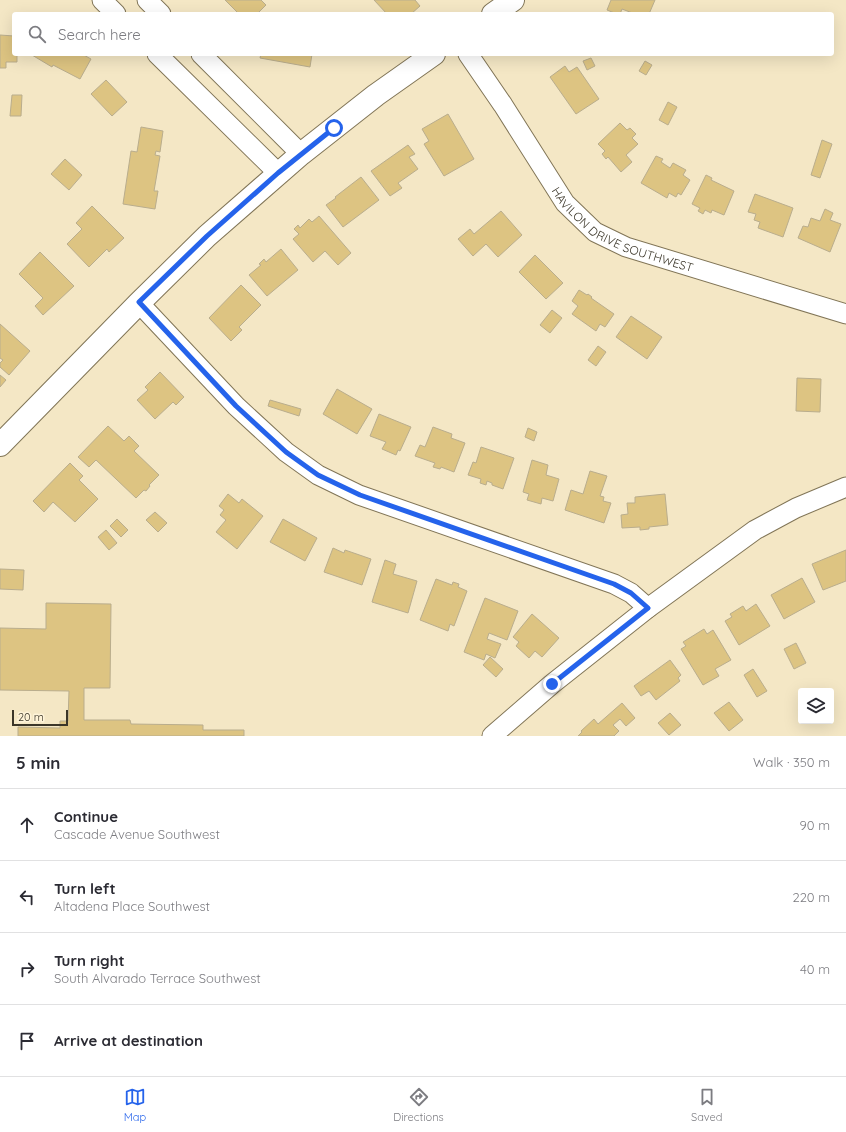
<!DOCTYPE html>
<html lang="en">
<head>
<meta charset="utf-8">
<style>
	:root { --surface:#fff; --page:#f2f2f3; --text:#2b2b33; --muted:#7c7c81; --line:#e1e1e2; --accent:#2563eb }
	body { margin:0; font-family:Quicksand,sans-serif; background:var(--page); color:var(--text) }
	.controls { position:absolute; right:12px; bottom:12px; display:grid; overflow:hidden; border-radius:4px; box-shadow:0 4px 16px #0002 }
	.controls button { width:36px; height:36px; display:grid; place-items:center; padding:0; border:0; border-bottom:1px solid var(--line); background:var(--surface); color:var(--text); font:20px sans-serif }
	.scale { position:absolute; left:12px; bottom:10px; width:56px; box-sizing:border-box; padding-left:4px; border:2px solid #3b3629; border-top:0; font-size:11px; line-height:14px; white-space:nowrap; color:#3b3629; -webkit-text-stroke:3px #fff4d9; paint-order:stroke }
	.stop { position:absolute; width:12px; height:12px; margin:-9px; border:3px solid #2563eb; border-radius:50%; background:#fff }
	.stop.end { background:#2563eb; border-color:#fff; box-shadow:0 1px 4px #0008 }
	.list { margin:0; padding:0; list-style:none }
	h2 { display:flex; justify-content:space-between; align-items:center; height:52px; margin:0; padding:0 16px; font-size:17px }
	h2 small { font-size:13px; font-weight:400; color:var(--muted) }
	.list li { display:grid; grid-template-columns:26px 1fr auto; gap:12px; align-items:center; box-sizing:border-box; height:72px; padding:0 16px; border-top:1px solid var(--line) }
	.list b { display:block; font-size:15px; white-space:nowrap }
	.list p { margin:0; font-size:13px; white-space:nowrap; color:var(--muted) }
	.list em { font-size:13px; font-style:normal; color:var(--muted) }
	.icon { flex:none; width:22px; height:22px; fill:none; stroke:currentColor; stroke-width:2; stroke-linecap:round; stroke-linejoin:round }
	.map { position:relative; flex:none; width:846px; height:736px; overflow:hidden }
	.search { position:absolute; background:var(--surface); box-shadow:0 4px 16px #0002; left:12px; right:12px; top:12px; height:44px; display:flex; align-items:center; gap:10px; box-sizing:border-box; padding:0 14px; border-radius:4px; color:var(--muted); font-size:15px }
	.sheet { height:340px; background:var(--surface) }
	nav { display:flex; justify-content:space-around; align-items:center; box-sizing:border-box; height:56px; border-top:1px solid var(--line); background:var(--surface); font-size:11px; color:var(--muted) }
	nav a { display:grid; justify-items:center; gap:2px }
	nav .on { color:var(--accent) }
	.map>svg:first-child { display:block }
	.building { fill:#ddc482; stroke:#b9ad8d }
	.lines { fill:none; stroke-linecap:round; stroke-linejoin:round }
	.minor-casing { stroke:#817557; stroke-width:21 }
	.secondary-casing { stroke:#817557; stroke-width:24 }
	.minor { stroke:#fff; stroke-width:19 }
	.secondary { stroke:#fff; stroke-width:22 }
	.route { stroke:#2563eb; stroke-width:5 }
	.labels { text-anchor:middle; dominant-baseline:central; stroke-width:3.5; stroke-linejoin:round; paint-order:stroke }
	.street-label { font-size:12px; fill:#3b3629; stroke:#fff4d9 }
</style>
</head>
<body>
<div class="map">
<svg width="846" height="736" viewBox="0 0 846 736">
	<rect width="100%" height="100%" fill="#f4e7c5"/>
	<!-- building -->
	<g class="building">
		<path d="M225 0H261L266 5 257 14H239Z"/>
		<path d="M374 0H415L420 6 411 14H387Z"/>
		<path d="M611 0H655L649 14H635L622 9 620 14H617L607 10Z"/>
		<path d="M0 35 14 36V54H17V62H6V68H0Z"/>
		<path d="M33 54H82L91 59 80 79 53 65 52 67 32 55Z"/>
		<path d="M261 54H312L310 67 260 58Z"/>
		<path d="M591 58 595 66 587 70 583 61Z"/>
		<path d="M645 61 652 65 646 75 639 71Z"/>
		<path d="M565 66 569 72 577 67 599 99 576 114 550 77Z"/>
		<path d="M106 80 127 102 112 116 91 94Z"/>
		<path d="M12 95H22L21 116H10Z"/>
		<path d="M668 102 677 107 668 125 659 120Z"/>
		<path d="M448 114 474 159 444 176 424 144 429 141 422 129Z"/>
		<path d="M620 123 627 130 630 128 636 134 632 138 638 144 626 155 632 162 621 172 608 157 606 159 602 154 605 151 598 144Z"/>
		<path d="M141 127 163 131 160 152 156 151 155 155 160 156 154 191H158L155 209 123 204 131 151 137 152Z"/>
		<path d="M822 140 832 144 820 178 811 175Z"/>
		<path d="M408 145 415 154 409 157 418 169 398 183 402 188 390 196 371 171Z"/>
		<path d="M656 156 663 159 661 162 670 168 673 163 686 170 683 175 690 180 681 195 678 193 676 197 669 193 667 198 641 183Z"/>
		<path d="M65 159 82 175 69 190 51 174Z"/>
		<path d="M706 175 712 178 711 180 734 191 724 215 712 210 711 213 705 210 703 214 698 211 700 208 692 204Z"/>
		<path d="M361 177 379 200 343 227 326 205 336 198 335 197Z"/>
		<path d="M755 194 793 208 783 237 758 228 760 222 754 220 756 214 748 212Z"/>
		<path d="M92 206 124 238 109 252 107 249 89 267 67 244 82 229 76 223Z"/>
		<path d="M825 209 833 213 830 220 841 224 830 252 798 238 803 226 808 227 811 218 820 221Z"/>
		<path d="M501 211 522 235 498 257 486 244 473 256 458 239 470 229 474 234Z"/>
		<path d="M319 216 351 253 338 265 325 251 313 262 293 239 299 234 294 229 298 225 300 228 309 219 312 222Z"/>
		<path d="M281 249 298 270 267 296 249 275 261 265 259 264 264 259 266 262Z"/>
		<path d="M40 252 74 286 43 315 35 306 43 298 19 274Z"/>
		<path d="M535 255 563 283 546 299 519 272Z"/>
		<path d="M241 285 261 305 239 327 242 330 231 341 209 318Z"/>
		<path d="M579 290 587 295 588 294 592 297 591 298 614 314 605 327 600 324 596 331 572 314 578 306 572 301Z"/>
		<path d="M552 310 562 318 550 333 540 325Z"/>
		<path d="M631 316 662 337 647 359 616 337Z"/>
		<path d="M0 324 30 351 9 375 0 367V363L3 360 0 358Z"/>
		<path d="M598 346 606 352 596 366 588 360Z"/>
		<path d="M160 372 184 397 176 405 173 402 155 419 137 400 148 390 145 387Z"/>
		<path d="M0 375 6 380 0 387Z"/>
		<path d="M797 378 821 379 820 412 796 411Z"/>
		<path d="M337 389 372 409 357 434 323 414Z"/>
		<path d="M270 400 301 409 299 416 268 406Z"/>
		<path d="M379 414 411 427 400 451 398 450 396 455 382 449 386 442 370 436Z"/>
		<path d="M108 426 124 441 129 436 139 446 134 451 159 475 149 485 150 486 146 491 144 490 136 498 96 460 89 467 78 457Z"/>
		<path d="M433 427 452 434 451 438 465 443 454 472 441 467 440 469 433 467 435 463 415 456 420 445 425 447Z"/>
		<path d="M528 428 537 432 534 441 525 437Z"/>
		<path d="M481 447 514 458 503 489 492 485V483L487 481 486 485 480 483 481 479 468 475 473 462 476 463Z"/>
		<path d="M532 460 548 465 546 475 559 479 553 501 542 498 541 504 527 500 529 494 523 492Z"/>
		<path d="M70 463 83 476 79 480 98 499 75 522 53 502 44 512 33 501Z"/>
		<path d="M590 471 607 476 600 496 604 497 603 501 611 503 604 523 565 510 571 490 583 494Z"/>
		<path d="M228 494 239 503 242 499 263 516 237 549 216 532 226 520 220 515 224 510 219 506Z"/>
		<path d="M665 494 668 525 649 527V529L640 530V527L622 528 621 515 628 514 627 503H635V497Z"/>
		<path d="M155 512 167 523 158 532 146 520Z"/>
		<path d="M117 519 128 530 121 537 110 526Z"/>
		<path d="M283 519 317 538 305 561 270 542Z"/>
		<path d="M106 530 117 543 109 550 98 537Z"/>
		<path d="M333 548 344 553 345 550 371 559 362 585 324 572Z"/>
		<path d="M846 550V581L823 590 812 564Z"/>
		<path d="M385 560 396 564 393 574 417 581 408 613 372 602Z"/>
		<path d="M0 569 24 570 23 590 0 589Z"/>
		<path d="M802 578 815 602 784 619 771 595Z"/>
		<path d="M436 579 452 585 453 582 459 584 458 587 467 591 454 626 450 624 448 631 420 620Z"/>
		<path d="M485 598 518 611 507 640 489 633 487 639 501 644 495 658 486 654 484 660 464 652Z"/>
		<path d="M46 603 111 604 110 688H84V720H130L131 724 203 725V730H244V736H18V727L60 728V721H68L69 691 0 690V628L46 629Z"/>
		<path d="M756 604 770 626 739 645 725 621 732 617 730 614 743 606 746 611Z"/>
		<path d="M532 614 559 638 542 657 535 651 529 658 516 646 519 642 513 637Z"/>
		<path d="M704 629 707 634 713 630 731 660 715 669 719 676 703 685 681 649 686 646 683 642Z"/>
		<path d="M796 643 806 663 794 669 784 649Z"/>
		<path d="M490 657 503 669 496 677 483 665Z"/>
		<path d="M670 660 681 675 678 678 680 681 656 700 649 691 641 696 634 686Z"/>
		<path d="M753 669 767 691 757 697 744 675Z"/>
		<path d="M729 702 743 720 729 731 714 713Z"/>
		<path d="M622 703 635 718 626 726 620 719 613 725 619 731 614 736H578L582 732 581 731 594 719 598 724Z"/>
		<path d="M670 713 681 725 669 735 658 723Z"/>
	</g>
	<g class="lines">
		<defs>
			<g id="minor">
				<path d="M102 0 116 14"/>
				<path d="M147 0 161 14"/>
				<path d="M157 54 278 173"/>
				<path d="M201 54 301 154"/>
				<path id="s1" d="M468 54 503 105 565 203 595 232 626 247 846 314"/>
				<path d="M139 303 236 406 286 452 318 475 359 495 614 584 631 593 648 608"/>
				<path d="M492 736 552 684 648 608 755 530 796 508 846 487"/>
			</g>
			<g id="secondary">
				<path d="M493 14 513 0"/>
				<path d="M0 445 139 303 207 236 301 154 376 95 434 54"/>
			</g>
		</defs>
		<!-- minor casing -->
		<use href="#minor" class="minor-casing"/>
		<!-- secondary casing -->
		<use href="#secondary" class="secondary-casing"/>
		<!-- minor -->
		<use href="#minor" class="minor"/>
		<!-- secondary -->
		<use href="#secondary" class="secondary"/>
	</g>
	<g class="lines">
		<!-- route -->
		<path class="route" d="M334 128 278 173 207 236 139 302 236 406 286 452 318 475 360 495 614 584 631 593 648 608 552 684"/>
	</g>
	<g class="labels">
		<!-- street labels -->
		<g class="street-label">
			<text stroke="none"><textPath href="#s1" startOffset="242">HAVILON DRIVE SOUTHWEST</textPath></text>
		</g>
	</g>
</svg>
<div class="controls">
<button><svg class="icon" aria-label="layers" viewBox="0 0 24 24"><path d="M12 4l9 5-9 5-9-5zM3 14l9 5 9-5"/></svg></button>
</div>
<div class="scale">20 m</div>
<div class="stop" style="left:334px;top:128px"></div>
<div class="stop end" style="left:552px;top:684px"></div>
<div class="search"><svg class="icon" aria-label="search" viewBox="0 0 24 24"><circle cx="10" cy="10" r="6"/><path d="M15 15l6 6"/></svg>Search here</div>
</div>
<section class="sheet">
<h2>5 min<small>Walk · 350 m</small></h2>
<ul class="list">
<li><svg class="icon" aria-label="ahead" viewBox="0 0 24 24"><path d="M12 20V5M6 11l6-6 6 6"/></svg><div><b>Continue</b><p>Cascade Avenue Southwest</p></div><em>90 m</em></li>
<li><svg class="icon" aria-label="left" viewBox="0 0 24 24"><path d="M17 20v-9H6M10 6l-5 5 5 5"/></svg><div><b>Turn left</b><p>Altadena Place Southwest</p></div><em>220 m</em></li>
<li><svg class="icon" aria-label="right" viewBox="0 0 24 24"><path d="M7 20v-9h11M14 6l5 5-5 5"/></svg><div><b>Turn right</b><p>South Alvarado Terrace Southwest</p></div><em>40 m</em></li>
<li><svg class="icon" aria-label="arrive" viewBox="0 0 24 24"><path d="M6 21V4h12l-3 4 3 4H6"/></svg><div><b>Arrive at destination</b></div></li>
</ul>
</section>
<nav>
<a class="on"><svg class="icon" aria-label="map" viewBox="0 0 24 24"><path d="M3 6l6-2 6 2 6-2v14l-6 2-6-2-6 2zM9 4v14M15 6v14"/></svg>Map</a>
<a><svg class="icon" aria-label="directions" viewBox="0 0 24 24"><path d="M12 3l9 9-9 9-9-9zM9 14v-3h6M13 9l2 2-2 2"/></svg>Directions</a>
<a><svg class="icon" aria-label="saved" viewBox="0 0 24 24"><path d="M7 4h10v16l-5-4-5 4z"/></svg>Saved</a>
</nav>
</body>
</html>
